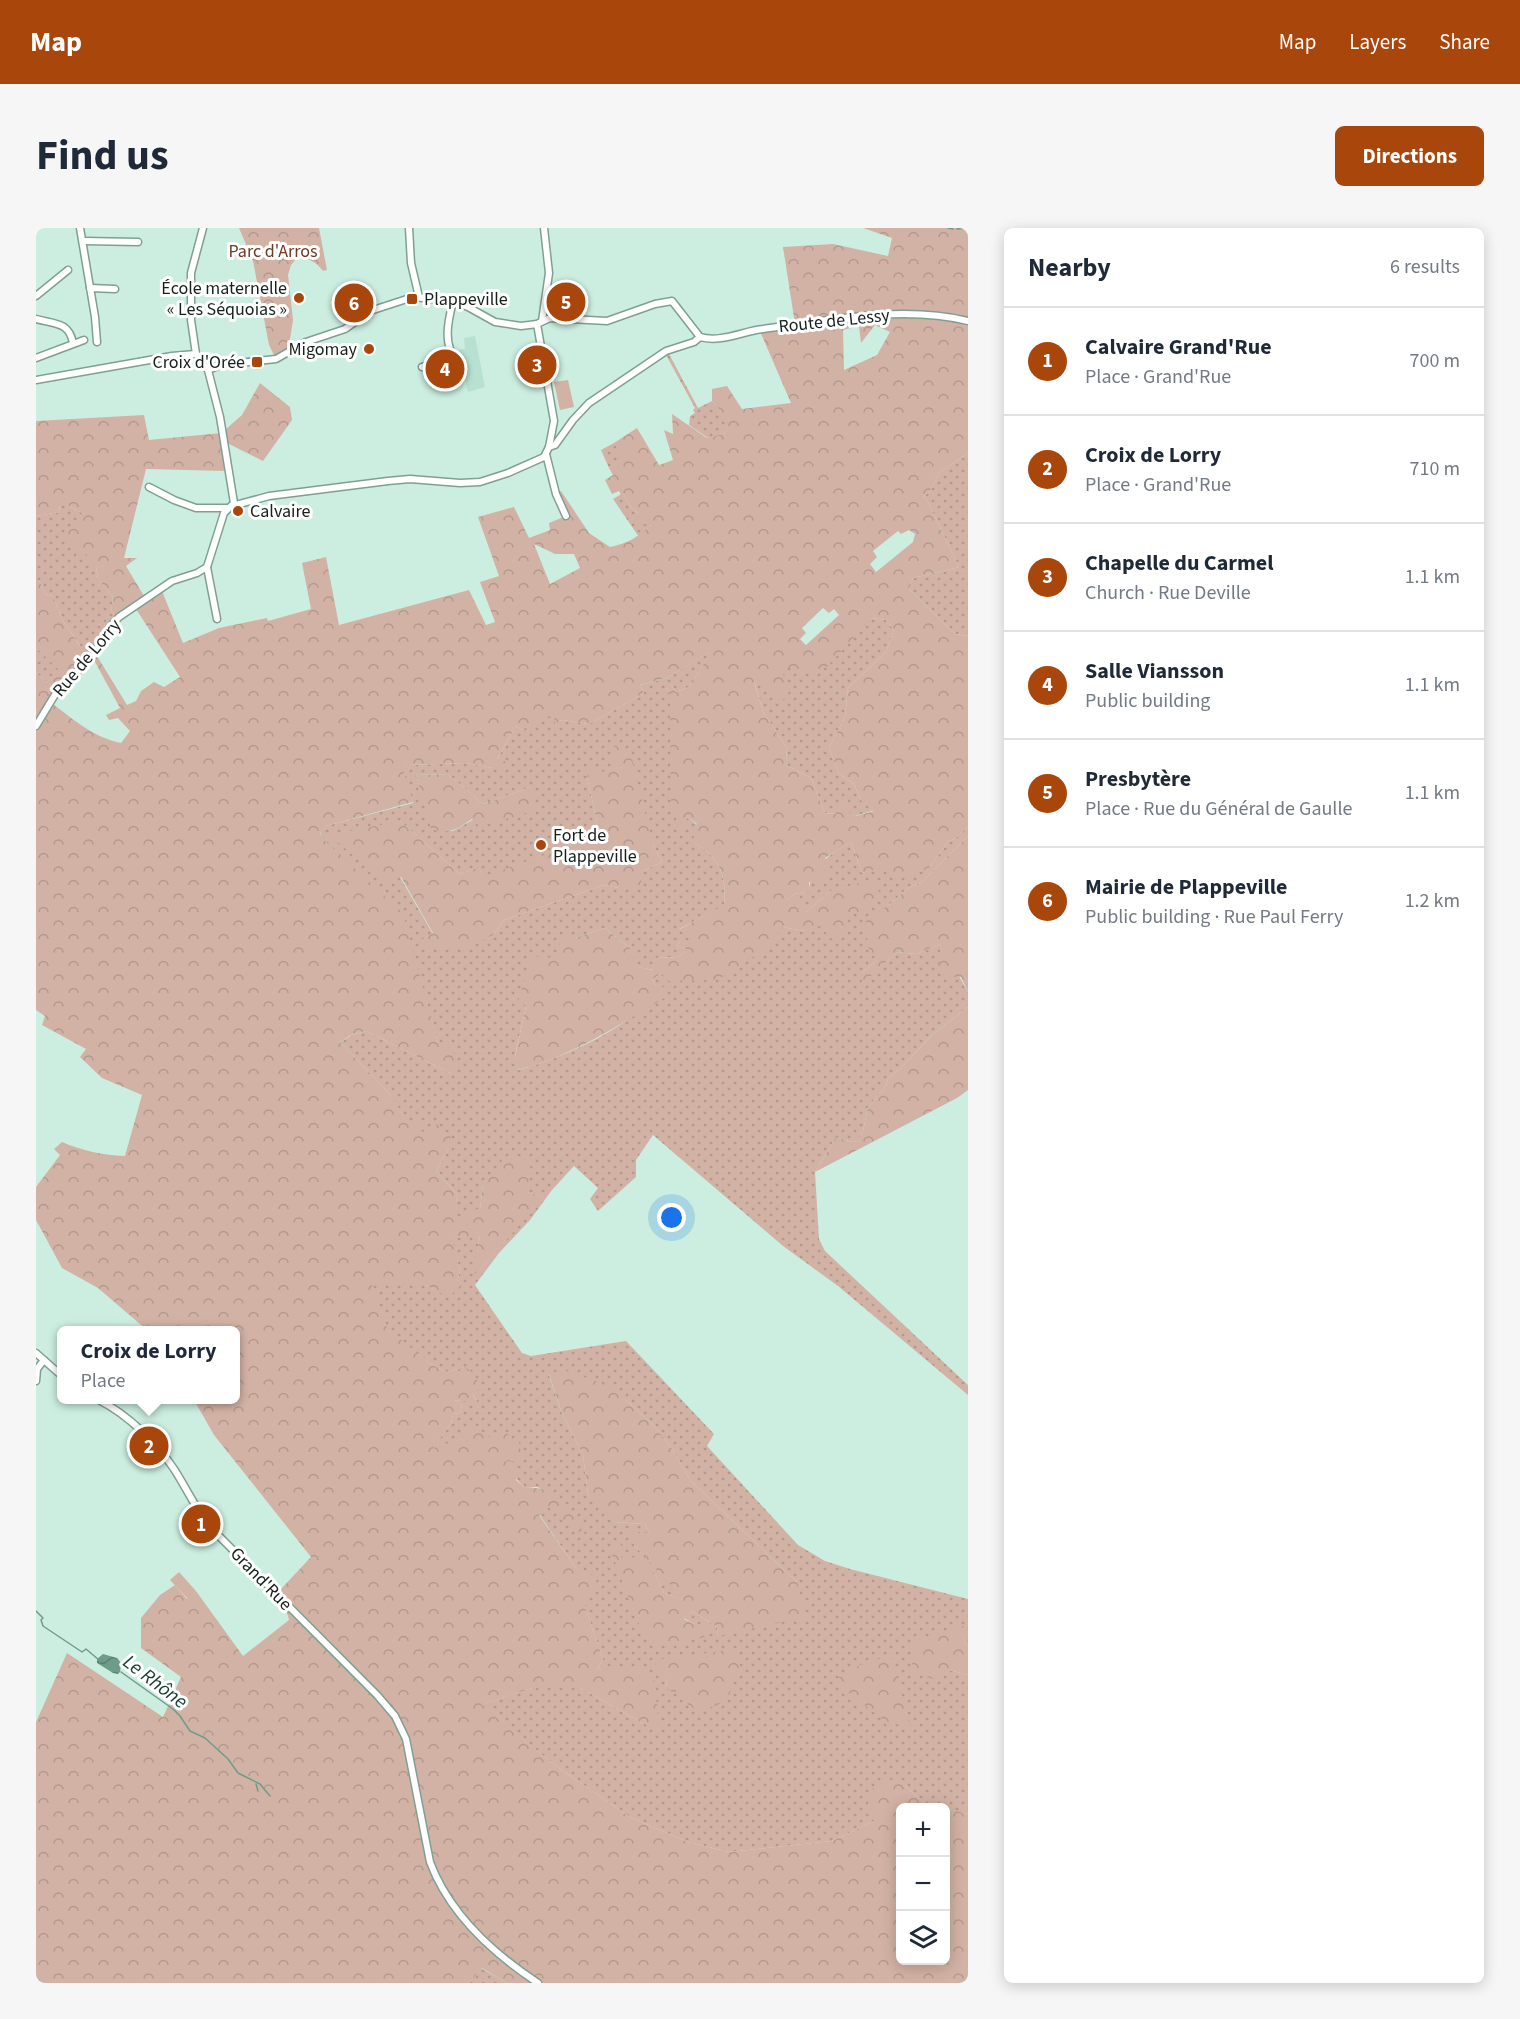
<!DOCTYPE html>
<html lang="en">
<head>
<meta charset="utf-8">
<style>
	:root { --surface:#fff; --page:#f6f6f7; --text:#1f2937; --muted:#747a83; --line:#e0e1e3; --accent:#a9460c }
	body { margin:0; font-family:"Source Sans 3",sans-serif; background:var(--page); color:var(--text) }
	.controls { position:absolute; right:18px; bottom:18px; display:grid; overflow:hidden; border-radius:9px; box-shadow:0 3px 15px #0003 }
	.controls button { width:54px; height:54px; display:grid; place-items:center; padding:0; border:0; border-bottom:2px solid var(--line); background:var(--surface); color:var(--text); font:30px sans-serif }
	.you { position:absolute; left:636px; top:990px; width:21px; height:21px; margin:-15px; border:4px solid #fff; border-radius:50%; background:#1a73e8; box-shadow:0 0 0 9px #1a73e833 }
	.badge { display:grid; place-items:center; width:39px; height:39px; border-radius:50%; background:var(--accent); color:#fff; font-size:20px; font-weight:700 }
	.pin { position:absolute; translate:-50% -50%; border:3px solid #fff; box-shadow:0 2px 6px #0006 }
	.popup { position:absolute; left:21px; top:1098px; width:183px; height:78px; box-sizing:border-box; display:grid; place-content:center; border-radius:9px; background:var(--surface); filter:drop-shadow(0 2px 4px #0005); font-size:20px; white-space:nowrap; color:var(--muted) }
	.popup b { font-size:22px; color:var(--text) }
	.popup::after { content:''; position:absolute; left:50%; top:100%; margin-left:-12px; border:12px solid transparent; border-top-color:var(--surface) }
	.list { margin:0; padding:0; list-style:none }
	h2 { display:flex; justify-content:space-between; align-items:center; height:78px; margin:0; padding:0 24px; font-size:26px }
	h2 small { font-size:20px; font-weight:400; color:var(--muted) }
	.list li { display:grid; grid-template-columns:39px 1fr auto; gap:18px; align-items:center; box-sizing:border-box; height:108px; padding:0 24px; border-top:2px solid var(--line) }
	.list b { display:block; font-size:22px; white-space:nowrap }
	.list p { margin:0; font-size:20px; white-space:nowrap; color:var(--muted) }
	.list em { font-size:20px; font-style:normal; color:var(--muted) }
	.icon { flex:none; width:33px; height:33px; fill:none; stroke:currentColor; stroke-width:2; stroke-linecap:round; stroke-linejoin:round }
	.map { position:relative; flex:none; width:932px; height:1755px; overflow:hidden; border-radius:9px }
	header { display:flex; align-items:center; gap:36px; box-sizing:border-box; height:84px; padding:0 30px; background:var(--accent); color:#fff }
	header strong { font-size:28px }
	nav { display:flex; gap:33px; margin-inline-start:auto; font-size:21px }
	.intro { display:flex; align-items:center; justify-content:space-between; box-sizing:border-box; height:144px; padding:0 36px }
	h1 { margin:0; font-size:42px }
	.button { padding:15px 27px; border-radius:9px; background:var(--accent); color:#fff; font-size:21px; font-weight:700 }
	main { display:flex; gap:36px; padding:0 36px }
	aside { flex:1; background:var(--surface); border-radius:9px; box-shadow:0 3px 15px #0003 }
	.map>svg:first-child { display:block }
	.built { fill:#b8e1d1 }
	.grass { fill:url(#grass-dots); fill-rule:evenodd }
	.forest { fill:url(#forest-crowns); fill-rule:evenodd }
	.pitch { fill:#d2b2a4 }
	.water { fill:url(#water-waves) }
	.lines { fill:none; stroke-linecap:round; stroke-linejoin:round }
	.stream { stroke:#6f9b8b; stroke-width:1.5 }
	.minor-casing { stroke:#809f93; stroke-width:9 }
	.minor { stroke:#fff; stroke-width:6 }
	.poi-dot { fill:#a9460c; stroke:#fff; stroke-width:2 }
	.labels { text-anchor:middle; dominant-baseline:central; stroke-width:6; stroke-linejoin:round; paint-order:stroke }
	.park-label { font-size:18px; fill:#6f3a22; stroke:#fff }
	.poi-label { font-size:18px; fill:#14211c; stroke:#fff; text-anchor:end }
	.street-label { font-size:18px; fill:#14211c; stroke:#fff }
	.water-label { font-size:20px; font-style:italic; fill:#153c30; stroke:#fff }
</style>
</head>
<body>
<header>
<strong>Map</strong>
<nav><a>Map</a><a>Layers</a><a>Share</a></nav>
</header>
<div class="intro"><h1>Find us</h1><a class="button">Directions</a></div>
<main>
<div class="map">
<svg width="932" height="1755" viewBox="0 0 932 1755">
	<defs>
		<pattern id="grass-dots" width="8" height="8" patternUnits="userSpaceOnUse" patternTransform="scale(1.5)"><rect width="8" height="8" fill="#d2b2a4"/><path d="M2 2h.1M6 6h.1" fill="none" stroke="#b3998d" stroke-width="1.8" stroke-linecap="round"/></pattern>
		<pattern id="forest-crowns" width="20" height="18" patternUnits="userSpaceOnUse" patternTransform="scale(1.5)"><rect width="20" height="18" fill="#d2b2a4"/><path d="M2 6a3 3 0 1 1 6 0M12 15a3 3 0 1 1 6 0" fill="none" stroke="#b3998d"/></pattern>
		<pattern id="water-waves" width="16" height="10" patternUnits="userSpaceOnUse" patternTransform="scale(1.5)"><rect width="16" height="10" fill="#6f9b8b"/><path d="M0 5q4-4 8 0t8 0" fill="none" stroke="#5a7e71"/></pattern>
	</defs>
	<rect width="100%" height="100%" fill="#cceee1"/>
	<!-- built -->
	<path class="built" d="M439 108 449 159 432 164 423 122 429 121 428 110Z"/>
	<!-- grass -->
	<g class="grass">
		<path d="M633 126 662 180 676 173 694 192 690 205 672 210 653 197 654 188 659 185 657 182 659 180 630 127Z"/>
		<path d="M578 215 588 231 573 240 565 222Z"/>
		<path d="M932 225V408L919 406 873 361 877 350 923 339 890 270 887 269 894 263 903 245Z"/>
		<path d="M587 265 595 279 615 297 603 309 577 271Z"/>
		<path d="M23 277H31L48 286 51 326 60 339 62 351 77 369 75 384 80 387 69 403 56 426 52 422 54 417 45 419 27 393 17 368 9 366 3 352H0V288L24 284Z"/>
		<path d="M835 390 850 392 858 402 850 424 812 460 809 489 793 520 803 546 818 556 825 572 839 582 819 588 813 586 810 571 800 586 789 585 775 550 750 537 751 520 727 484 718 452 743 436Z"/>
		<path d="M0 420 23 440 11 454 0 445Z"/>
		<path d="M677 422 653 459 640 464 634 456 630 460 634 466 645 600 652 589 661 597 659 615C684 629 691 649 688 678L643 701 658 706 657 714 644 713 641 718 652 722 642 729 619 730 618 742 602 739 595 721 569 700 539 710 519 730 490 778 479 828 482 842C517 833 565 812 595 789 605 782 613 767 620 757L616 752 625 745 745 699 769 703 796 662 770 684 751 672 758 666 773 663C774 638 796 625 815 614L826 645 847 638 893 640 912 614 921 609 932 598V608L885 655 873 659 853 677 837 702 841 732 826 745V755L861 724 880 726 905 716 932 764V779L896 807 866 839 852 851 850 858 832 879 827 903 823 913 816 914 800 909 779 944 783 1011 789 1023 932 1157V1167L802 1058 747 1018 617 907 600 932V949L562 983 554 971 562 960 538 938 516 962 494 992 463 1025 439 1057 486 1125 495 1128 590 1113 678 1206 671 1218 762 1317 789 1333 814 1341 932 1371V1418L928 1415 929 1397 913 1442 932 1447V1586L889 1575 868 1557 840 1592 796 1613 693 1624 652 1614 594 1589 520 1538 444 1477 496 1460H545L606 1495 623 1500 566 1442 562 1440 567 1431 549 1379 540 1340 503 1286 512 1278 550 1309 502 1259H488C475 1247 463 1225 451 1210H429L396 1221 415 1195 417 1186 424 1185 426 1177 415 1172 441 1174 437 1166 429 1139 410 1144 393 1135 351 1101 335 1057H389L399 1062 421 1054 424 1043 415 1009 444 1007 438 1046 445 1041 507 969 491 964 460 949 447 957 444 981 418 992 421 966 400 943 413 920 374 898 352 864 304 814 316 807 330 803 416 846 402 815 387 763 286 610 284 603 290 598 377 575 366 542 372 537 430 535 456 540 480 498 486 502 507 488H519V497L526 492 553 496 608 465 604 457 631 450ZM587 539 617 617 626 634 607 643 583 660 568 657 468 692 457 707 397 706 364 649V593L424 646 443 639 447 650 550 612 561 594 551 549ZM412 546 447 576 495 559 417 603 396 601 380 547ZM513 1147 590 1172 617 1197 635 1219 654 1252 761 1354 682 1408 681 1399 656 1383 648 1390 658 1396 605 1400 574 1319 583 1333 617 1342 628 1365 650 1373 598 1317 614 1305 609 1296 578 1294 552 1266 547 1227 525 1183ZM630 1449 691 1473 644 1461 631 1460Z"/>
		<path d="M445 1740 471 1755H433Z"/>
	</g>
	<!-- forest -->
	<g class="forest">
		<path d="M203 0H283L291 42 287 43C279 33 273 30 261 30L255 37 252 47 257 92 252 124 240 131 233 117 217 33Z"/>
		<path d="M827 0H932V225L903 245 894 263 887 269 890 270 923 339 877 350 873 361 919 406 932 408V598L921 609 912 614 893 640 874 648 852 647 847 639 826 645 815 614 789 630 795 640 782 655 773 654V663L758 666 751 672 760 671 770 684 796 662 837 652 847 671 812 689 809 707 796 711 782 697 769 703 745 699 738 716 681 752 632 753 625 745 616 752 620 757 631 760 630 769C582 797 536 829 481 842L479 829 490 778 482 773 496 728 519 730 528 706 539 710 569 700 595 721 603 739 617 742 619 730 642 729 652 722 641 718 644 713H657V706L642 702 688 677C691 649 684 629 659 615L656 601 661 596 652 589 645 601 635 579 634 466 630 460V455L634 456 640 464 653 459 676 423 631 450 604 457 608 465 553 496 526 492 519 497 518 488 507 489 486 502 480 498 461 531 472 534 471 539 456 540 430 535 372 537 367 542 377 574 290 598 284 604 286 610 367 685 402 815 415 819 425 839 416 846 330 803 315 807 304 814 352 864 374 897 382 891 386 904 402 896 415 909 413 920 400 943 421 966 419 991 432 982 444 981 447 957 453 948 460 949 467 929 495 933 491 964 508 969 445 1041 437 1047 444 1008 416 1009 424 1043 421 1054 426 1058 412 1069 389 1057H336L351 1100 393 1135 410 1144 429 1139 437 1145 445 1159 437 1166 441 1175 417 1172 426 1177 424 1185 417 1186 415 1195 397 1220 428 1210 429 1200 440 1197 451 1209 468 1204 483 1213 486 1234 470 1233 482 1246 480 1252 488 1259C527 1260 533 1282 552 1311L512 1279 503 1287 540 1340 562 1349 549 1379 567 1431 562 1440 566 1442 608 1441 619 1454 623 1501 606 1495 545 1460H496L445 1477 520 1538 594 1589 652 1614 693 1624 796 1613 840 1592 831 1571 838 1558 853 1551 868 1557 889 1575 907 1579 864 1580V1732H910V1580L932 1586V1755H471L446 1740 433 1755H0V1494L31 1425 127 1489 145 1449 105 1420V1390L124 1367 139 1357 151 1371 160 1363 207 1428 253 1392 245 1361 275 1329 178 1207 158 1172H200V1102H111L62 1060 26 1040 0 992V959L24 927 18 921 26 914C47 923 66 927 89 928L106 867 66 850 44 829 50 821 6 797 9 788 0 782V445L11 454 22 441 0 420V352H3L9 366 17 368 27 393 44 418 54 417 52 422 56 426 25 456 17 476C38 492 57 509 85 515L94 503 82 490 73 492 70 487 84 480 58 432 61 428 91 477 100 473 105 463 118 454 128 459 144 449 100 381 126 363 147 415 183 400 231 390 232 393 275 381 266 335 290 329 303 397 433 362 450 397 459 394 444 354 463 348 442 289 478 279 493 310 514 302 513 295 530 288 522 264 525 263 553 305 574 319C592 315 601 310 615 297L602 295V285L595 279 587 265 585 267 583 263 576 266 569 252 577 247 573 240 587 231 578 215 601 200 623 237 637 232 628 202 637 206 636 186 671 210 690 205 693 192 676 173V161L691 158 706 181 755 175 723 101 759 96 747 19 797 16 852 28 856 10ZM839 97 854 104 841 127 808 142 807 102 823 98 825 115ZM873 302 879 306 877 314 840 344 834 336 841 329 837 323 862 303 865 306ZM498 316 519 326H538L544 340 514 356ZM787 380 793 385 798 381 803 387 770 417 764 411 770 405 766 400ZM835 390 850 392 858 402 850 424 812 460 809 489 793 520 803 546 818 556 825 572 838 583 820 588 814 586 810 571 805 569 800 586 789 585 775 550 750 537 751 520 727 484 718 453 746 473 753 464 744 436 765 445 791 439Z"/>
		<path d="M224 155 254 179 256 192 227 233 191 215 189 202 206 187Z"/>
		<path d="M108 187 113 212 185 205 191 243 110 241 88 330H101L90 338 108 368 80 387 75 384 77 369 62 351 60 339 49 335 51 326 41 327 30 314 31 302 48 286 31 277H23L24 284 0 288V193Z"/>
		<path d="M580 518 595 527 617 617 626 634 607 643 604 660H583L568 657 468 692 457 707 429 720 387 718 385 712 397 705 365 649 350 655 293 607 364 593 424 646 443 639 447 649 550 612 561 594 551 549 555 536 566 544 586 539 575 533V521Z"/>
		<path d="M412 546 447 576 495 559 501 579 486 587 443 598 436 591C419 602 416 606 395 601L380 547Z"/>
		<path d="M932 608V764L925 749H915L902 741 905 716 880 726 861 724 826 756V745L841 732 832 719 831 709 837 702 828 700 830 693 853 677 873 659 885 655Z"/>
		<path d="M932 779V862L921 870 779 944 800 909 816 914 823 913 827 903 832 879 850 858 852 851 866 839 896 807Z"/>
		<path d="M528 1142 568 1156 590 1172 617 1197 635 1219 654 1252 761 1354 770 1389 682 1408 681 1399 656 1383 648 1391 658 1396 677 1400 668 1409 633 1418 620 1414 605 1401 573 1319 581 1313 589 1321 584 1333 595 1328 617 1342 628 1365 648 1372 598 1317 593 1303 614 1305 609 1296 578 1294 564 1283 552 1266 547 1227 525 1183 513 1146Z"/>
		<path d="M930 1397 928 1415 932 1418V1447L913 1442 897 1451 877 1444 875 1415Z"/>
		<path d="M700 1421 706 1431 691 1473 663 1484 650 1475 644 1461 637 1465 631 1460 630 1449 620 1440 619 1432Z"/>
		<path d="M855 1427 875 1500 849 1493 814 1466 800 1451 826 1436Z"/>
	</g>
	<!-- pitch -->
	<g class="pitch">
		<path d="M532 152 538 179 524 182 518 154Z"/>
		<path d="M143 1344 160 1363 152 1371 134 1352Z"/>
	</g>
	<!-- water -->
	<path class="water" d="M67 1426 81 1430 85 1435 84 1444 82 1446 77 1445 61 1435V1431Z"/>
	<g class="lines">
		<!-- stream -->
		<g class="stream">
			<path d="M912 0 917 1"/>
			<path d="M921 1 931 0"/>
			<path d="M0 1383 7 1390 5 1392 7 1398 46 1424 50 1421 63 1432"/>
			<path d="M85 1444 137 1481 144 1488 154 1503 169 1510 192 1531 202 1545 224 1556 234 1568"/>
			<path d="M220 1556 222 1563"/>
		</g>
		<defs>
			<g id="minor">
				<path d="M44 0 59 89 61 114"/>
				<path d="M373 0 375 35 383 69"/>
				<path d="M48 13 102 14"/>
				<path d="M54 60 79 61"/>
				<path d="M0 68 32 42"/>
				<path d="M417 73C412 93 406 118 422 134"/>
				<path d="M0 91C19 96 33 94 37 115"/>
				<path d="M506 93 513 45 508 0"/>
				<path d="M501 96 518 193 513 219"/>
				<path d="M664 109C685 115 707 103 727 101 792 92 868 77 932 93"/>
				<path d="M0 130 48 112"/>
				<path d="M386 139 417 129"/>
				<path d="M172 142 184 137 240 131 270 114 309 101 334 83 377 69 417 73 432 79 459 94 485 98 501 96 514 90 571 93 619 76 636 73 664 109"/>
				<path d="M0 152 136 128 160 126"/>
				<path d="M510 226 520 266 530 288"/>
				<path d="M113 259 138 272 160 280H191"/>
				<path d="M196 278 233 268 352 253 374 251 424 255 444 254 472 245 508 229 513 219 519 217 537 192 553 175 630 123 658 114 664 109"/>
				<path d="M171 339 181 391"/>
				<path d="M0 498 20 465 58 427 75 398 83 389 136 353 161 345 171 339 188 285 198 275 184 189 172 142 160 126 155 92V45L167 0"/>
				<path d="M0 1125 26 1148"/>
				<path d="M0 1153 1 1141 8 1132"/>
				<path d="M63 1172C92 1187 120 1214 138 1241 151 1261 160 1282 175 1300L341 1467 359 1488 370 1511 394 1634C413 1685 458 1726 502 1755"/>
			</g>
		</defs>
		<!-- minor casing -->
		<use href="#minor" class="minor-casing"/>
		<!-- minor -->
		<use href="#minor" class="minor"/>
	</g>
	<!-- markers -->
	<g class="poi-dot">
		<circle cx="263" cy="70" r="6"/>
		<rect x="370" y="65" width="12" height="12" rx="3"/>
		<circle cx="333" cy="121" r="6"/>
		<rect x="215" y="128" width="12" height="12" rx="3"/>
		<circle cx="202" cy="283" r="6"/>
		<circle cx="505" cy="617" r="6"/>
	</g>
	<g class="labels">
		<!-- park labels -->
		<g class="park-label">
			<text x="237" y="23">Parc d'Arros</text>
		</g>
		<!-- poi labels -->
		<g class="poi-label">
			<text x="251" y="60">École maternelle<tspan x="251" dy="21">« Les Séquoias »</tspan></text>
			<text x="388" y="71" text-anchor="start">Plappeville</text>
			<text x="321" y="121">Migomay</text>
			<text x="209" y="134">Croix d'Orée</text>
			<text x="214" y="283" text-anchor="start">Calvaire</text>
			<text x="517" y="607" text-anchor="start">Fort de<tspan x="517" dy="21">Plappeville</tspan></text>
		</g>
		<!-- street labels -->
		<g class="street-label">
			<text transform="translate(798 93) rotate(-6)">Route de Lessy</text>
			<text transform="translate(51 430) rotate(-50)">Rue de Lorry</text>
			<text transform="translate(225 1351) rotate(46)">Grand'Rue</text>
		</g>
		<!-- water labels -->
		<g class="water-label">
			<text transform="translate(119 1454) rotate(37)">Le Rhône</text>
		</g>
	</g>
</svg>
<div class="controls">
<button>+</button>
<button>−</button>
<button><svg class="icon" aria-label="layers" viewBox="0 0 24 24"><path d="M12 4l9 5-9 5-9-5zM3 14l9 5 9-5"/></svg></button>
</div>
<div class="you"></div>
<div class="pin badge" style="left:165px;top:1296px">1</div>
<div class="pin badge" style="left:113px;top:1218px">2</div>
<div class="popup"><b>Croix de Lorry</b>Place</div>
<div class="pin badge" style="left:501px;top:137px">3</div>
<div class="pin badge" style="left:409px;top:141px">4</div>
<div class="pin badge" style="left:530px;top:74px">5</div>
<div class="pin badge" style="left:318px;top:75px">6</div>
</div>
<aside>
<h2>Nearby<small>6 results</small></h2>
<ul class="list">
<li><span class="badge">1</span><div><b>Calvaire Grand'Rue</b><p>Place · Grand'Rue</p></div><em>700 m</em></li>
<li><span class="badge">2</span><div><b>Croix de Lorry</b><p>Place · Grand'Rue</p></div><em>710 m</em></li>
<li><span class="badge">3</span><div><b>Chapelle du Carmel</b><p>Church · Rue Deville</p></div><em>1.1 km</em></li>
<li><span class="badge">4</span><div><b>Salle Viansson</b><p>Public building</p></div><em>1.1 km</em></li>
<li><span class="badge">5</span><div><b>Presbytère</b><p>Place · Rue du Général de Gaulle</p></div><em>1.1 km</em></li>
<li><span class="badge">6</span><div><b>Mairie de Plappeville</b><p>Public building · Rue Paul Ferry</p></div><em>1.2 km</em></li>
</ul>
</aside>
</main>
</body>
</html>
